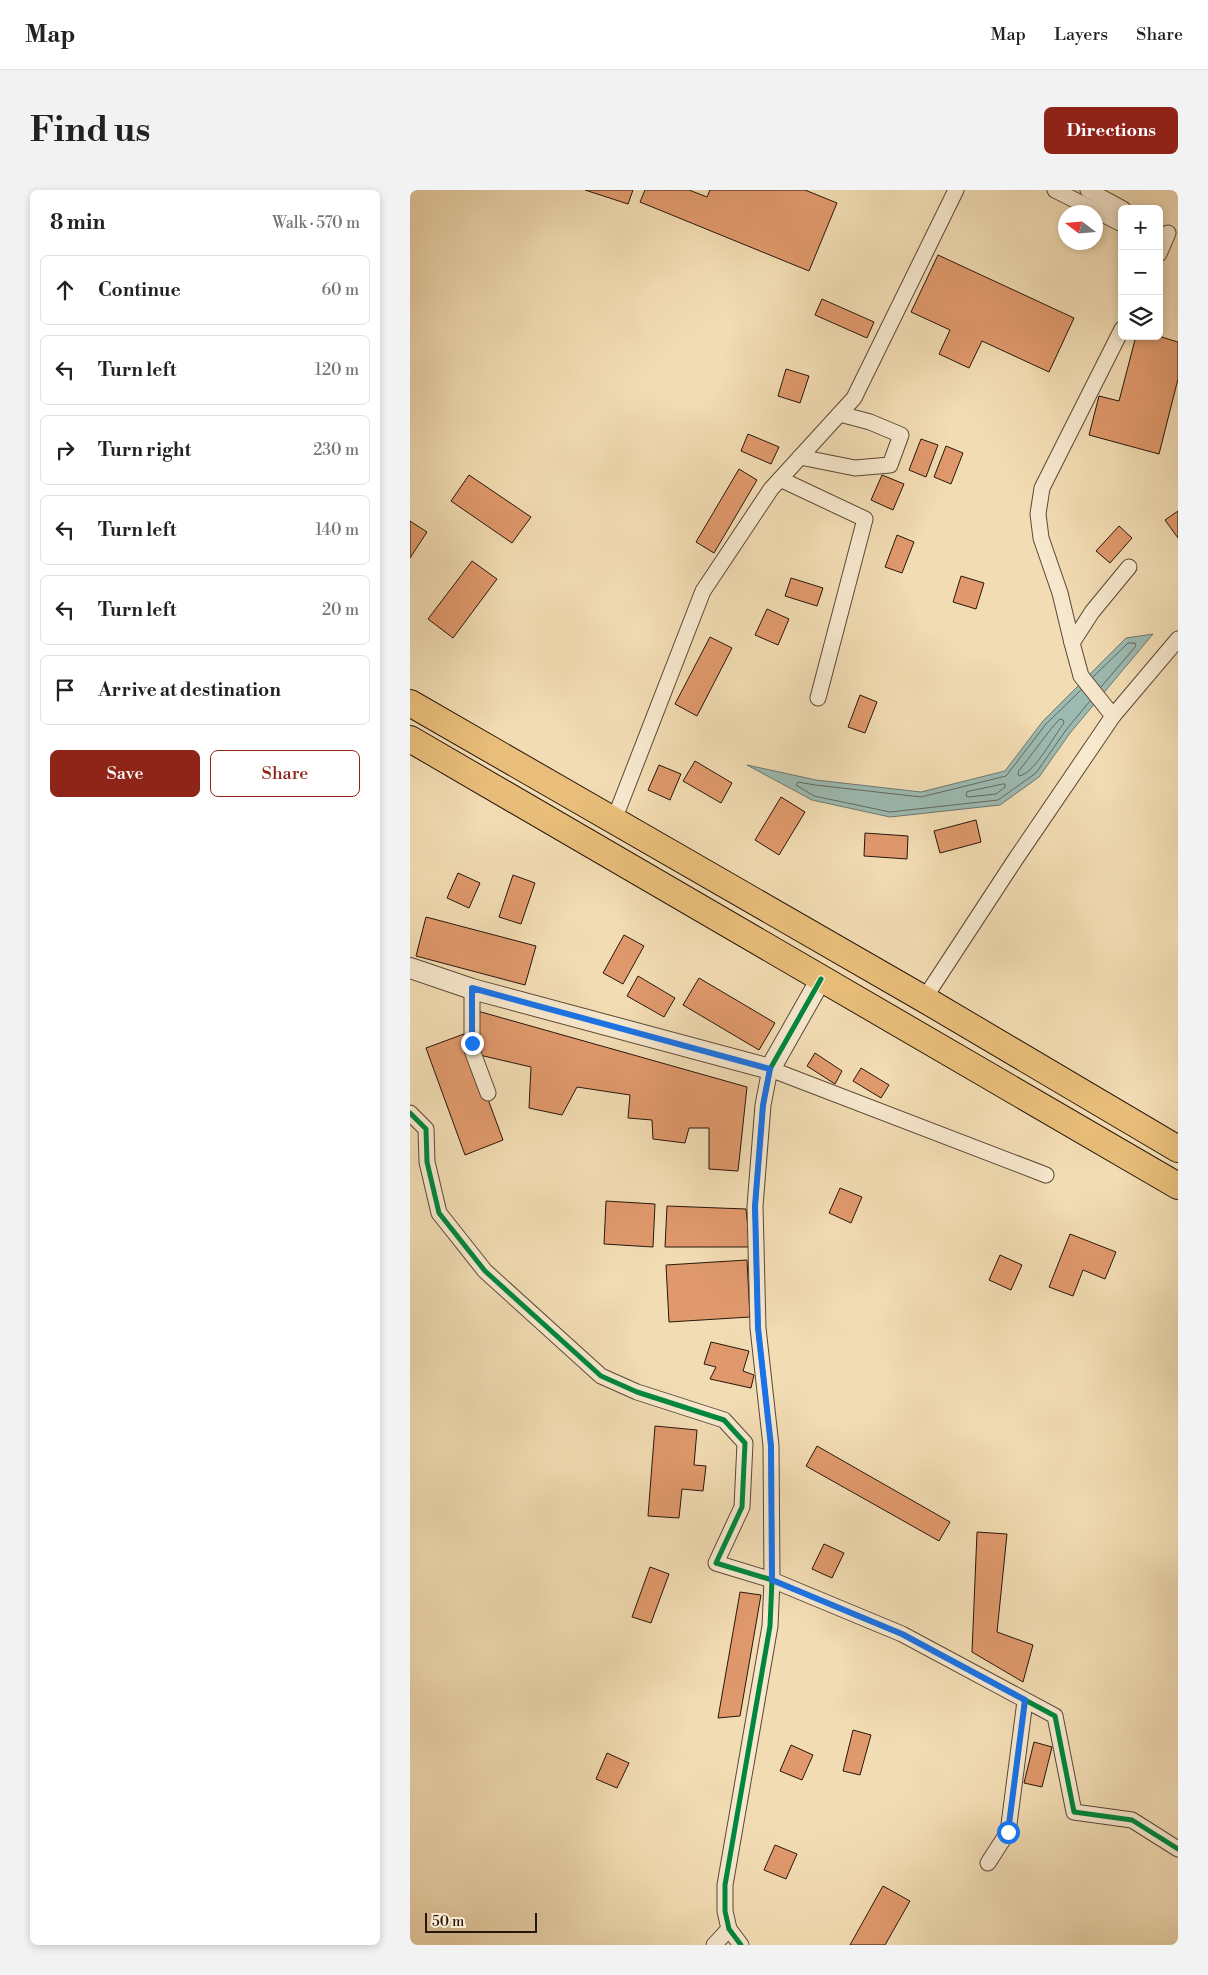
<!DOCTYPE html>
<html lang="en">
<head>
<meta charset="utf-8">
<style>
	:root { --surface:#fff; --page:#f2f2f2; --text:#222; --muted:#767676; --line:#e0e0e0; --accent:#8f2418 }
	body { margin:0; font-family:"Libre Bodoni",serif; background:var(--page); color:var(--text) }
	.controls { position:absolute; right:15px; top:15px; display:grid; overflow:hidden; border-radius:8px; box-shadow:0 2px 8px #0003 }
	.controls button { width:45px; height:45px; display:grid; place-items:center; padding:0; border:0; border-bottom:1px solid var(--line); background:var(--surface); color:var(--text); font:25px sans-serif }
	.compass { position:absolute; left:648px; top:15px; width:45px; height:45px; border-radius:50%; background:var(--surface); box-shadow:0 2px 8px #0003; rotate:286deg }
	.scale { position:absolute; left:15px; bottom:12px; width:112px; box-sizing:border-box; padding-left:5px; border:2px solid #27160b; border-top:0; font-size:14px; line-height:18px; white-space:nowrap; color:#27160b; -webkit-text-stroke:4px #f7e8ce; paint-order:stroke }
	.stop { position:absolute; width:15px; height:15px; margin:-11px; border:4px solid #1a73e8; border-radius:50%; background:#fff }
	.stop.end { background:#1a73e8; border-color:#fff; box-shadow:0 1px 5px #0008 }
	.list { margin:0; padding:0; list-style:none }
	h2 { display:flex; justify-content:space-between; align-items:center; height:65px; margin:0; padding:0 20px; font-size:21px }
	h2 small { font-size:16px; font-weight:400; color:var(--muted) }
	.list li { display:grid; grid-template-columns:32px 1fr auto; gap:15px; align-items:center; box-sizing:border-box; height:70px; margin:0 10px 10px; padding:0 10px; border:1px solid var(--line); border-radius:8px }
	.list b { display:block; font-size:19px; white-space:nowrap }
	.list em { font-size:16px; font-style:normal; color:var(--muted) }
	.actions { display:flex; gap:10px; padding:15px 20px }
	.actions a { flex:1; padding:11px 0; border:1px solid var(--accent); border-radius:8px; text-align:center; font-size:18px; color:var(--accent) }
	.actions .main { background:var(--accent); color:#fff }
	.icon { flex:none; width:28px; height:28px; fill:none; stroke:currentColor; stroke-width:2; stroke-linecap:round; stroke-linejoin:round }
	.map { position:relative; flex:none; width:768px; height:1755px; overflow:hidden; border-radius:8px }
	header { display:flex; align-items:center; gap:30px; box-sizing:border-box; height:70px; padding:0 25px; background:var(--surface); border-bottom:1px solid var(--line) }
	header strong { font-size:24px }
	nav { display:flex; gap:28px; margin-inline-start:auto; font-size:18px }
	.intro { display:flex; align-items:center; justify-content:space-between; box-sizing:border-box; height:120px; padding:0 30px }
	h1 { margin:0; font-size:35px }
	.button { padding:12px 22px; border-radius:8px; background:var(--accent); color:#fff; font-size:18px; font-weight:700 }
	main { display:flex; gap:30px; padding:0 30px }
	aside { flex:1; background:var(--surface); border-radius:8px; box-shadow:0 2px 8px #0003 }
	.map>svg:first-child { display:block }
	.water { fill:#9cbab1; stroke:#6d786f }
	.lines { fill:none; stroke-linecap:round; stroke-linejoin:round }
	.shore { stroke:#62685e; stroke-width:1 }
	.building { fill:#e0996c; stroke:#27160b }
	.minor-casing { stroke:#5a4835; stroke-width:17 }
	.tertiary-casing { stroke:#5a4835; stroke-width:22 }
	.trunk-casing { stroke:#27160b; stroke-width:28 }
	.minor { stroke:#f7e8ce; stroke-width:15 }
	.tertiary { stroke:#f7e8ce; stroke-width:20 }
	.trunk { stroke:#e9be7a; stroke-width:26 }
	.cycleway-casing { stroke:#f7e8ce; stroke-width:8 }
	.cycleway { stroke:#00873e; stroke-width:5 }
	.route { stroke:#1a73e8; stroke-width:6 }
</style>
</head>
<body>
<header>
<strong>Map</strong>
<nav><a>Map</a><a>Layers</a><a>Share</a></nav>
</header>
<div class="intro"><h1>Find us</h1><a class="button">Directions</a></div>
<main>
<aside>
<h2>8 min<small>Walk · 570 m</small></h2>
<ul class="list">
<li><svg class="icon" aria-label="ahead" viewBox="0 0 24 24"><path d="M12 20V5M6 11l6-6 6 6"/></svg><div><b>Continue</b></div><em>60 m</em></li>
<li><svg class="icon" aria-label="left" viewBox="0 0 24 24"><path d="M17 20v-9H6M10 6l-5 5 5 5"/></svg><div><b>Turn left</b></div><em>120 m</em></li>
<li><svg class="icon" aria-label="right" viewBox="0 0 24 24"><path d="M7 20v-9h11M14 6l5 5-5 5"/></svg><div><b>Turn right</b></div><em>230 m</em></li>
<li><svg class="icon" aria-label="left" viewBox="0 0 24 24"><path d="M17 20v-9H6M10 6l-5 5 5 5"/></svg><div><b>Turn left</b></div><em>140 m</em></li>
<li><svg class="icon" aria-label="left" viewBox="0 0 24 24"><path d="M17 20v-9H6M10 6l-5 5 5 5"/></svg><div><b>Turn left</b></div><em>20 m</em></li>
<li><svg class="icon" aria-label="arrive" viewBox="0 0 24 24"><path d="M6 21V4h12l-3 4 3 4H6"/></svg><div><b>Arrive at destination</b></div></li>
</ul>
<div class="actions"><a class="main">Save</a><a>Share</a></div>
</aside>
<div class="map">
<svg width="768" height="1755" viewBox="0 0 768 1755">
	<rect width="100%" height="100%" fill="#f2dcb3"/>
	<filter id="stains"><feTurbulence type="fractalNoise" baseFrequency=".004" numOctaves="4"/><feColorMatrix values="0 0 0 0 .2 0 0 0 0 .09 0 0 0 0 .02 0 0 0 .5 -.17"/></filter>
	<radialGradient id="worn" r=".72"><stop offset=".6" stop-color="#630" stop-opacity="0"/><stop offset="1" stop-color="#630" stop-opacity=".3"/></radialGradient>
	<!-- water -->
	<path class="water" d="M743 444 660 543 629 587 590 615 480 627 402 610 337 575 406 590 511 602 595 581 633 531 716 448Z"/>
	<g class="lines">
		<!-- shore -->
		<g class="shore">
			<path d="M683 487 718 453H725L726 456 691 497"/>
			<path d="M671 500 636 534 596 586 511 607 405 595 388 592 386 595 404 606 480 622 588 610 626 583 656 540 680 511"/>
			<path d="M650 529 653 530 654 533C644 546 624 584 609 586L608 582 641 539Z"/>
			<path d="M593 594H595V597L586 604 558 607 556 606 557 602Z"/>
		</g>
	</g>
	<!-- building -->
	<g class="building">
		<path d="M175 0H223L218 14Z"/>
		<path d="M235 0H279L297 7 300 0H395L427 13 399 81 230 12Z"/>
		<path d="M528 65 664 128 639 182 572 151 559 178 529 164 540 140 501 122Z"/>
		<path d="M412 109 464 132 457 148 405 125Z"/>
		<path d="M726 146H748L768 152V189L749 264 679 245 689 206 709 211Z"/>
		<path d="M376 179 399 186 390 213 368 206Z"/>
		<path d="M338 244 369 257 361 274 331 261Z"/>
		<path d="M511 249 528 255 516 287 499 280Z"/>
		<path d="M536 256 553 263 541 294 524 287Z"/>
		<path d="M329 279 347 290 304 363 286 352Z"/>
		<path d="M59 285 121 327 102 353 41 311Z"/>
		<path d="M472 285 494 294 483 320 461 310Z"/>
		<path d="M768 321V348L755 330Z"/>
		<path d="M0 331 17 342 0 368Z"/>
		<path d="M709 336 722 348 700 373 686 361Z"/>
		<path d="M487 345 504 352 492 383 475 377Z"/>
		<path d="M62 371 87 389 43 448 18 429Z"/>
		<path d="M551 386 574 393 566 419 543 412Z"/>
		<path d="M381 388 413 398 407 416 375 406Z"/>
		<path d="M357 419 379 429 368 455 345 445Z"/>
		<path d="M300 447 322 458 287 526 265 514Z"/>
		<path d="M450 505 467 512 455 543 438 537Z"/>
		<path d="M285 571 322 593 311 613 273 591Z"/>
		<path d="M249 575 271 584 260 610 238 600Z"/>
		<path d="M371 607 395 622 369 665 345 650Z"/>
		<path d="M566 630 571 652 530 663 524 641Z"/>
		<path d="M455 643 498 646 497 669 454 666Z"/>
		<path d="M48 683 70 693 59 718 37 708Z"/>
		<path d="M103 685 125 693 111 734 89 727Z"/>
		<path d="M16 727 126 756 115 795 6 766Z"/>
		<path d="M214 745 234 756 213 794 193 783Z"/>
		<path d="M228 786 265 808 254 827 217 806Z"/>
		<path d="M289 788 365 833 349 860 273 815Z"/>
		<path d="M64 820 337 897 328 981 299 979V938H279L275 953 243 949 242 930 218 928 220 905 167 897 152 925 119 918 121 877 65 864Z"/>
		<path d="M54 844 93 950 55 965 16 858Z"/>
		<path d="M405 863 432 881 425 894 397 876Z"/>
		<path d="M451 878 479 895 471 908 443 891Z"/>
		<path d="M430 998 452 1007 441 1033 419 1023Z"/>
		<path d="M196 1011 245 1014 243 1057 194 1054Z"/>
		<path d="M257 1016 336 1019 340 1057H255Z"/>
		<path d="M660 1044 706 1062 695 1089 673 1080 663 1106 639 1097Z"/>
		<path d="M590 1065 612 1075 601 1100 579 1090Z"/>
		<path d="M337 1070 340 1127 259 1132 256 1075Z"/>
		<path d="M301 1152 339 1161 333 1181 344 1185 341 1198 300 1189 306 1177 294 1174Z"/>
		<path d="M245 1236 287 1240 284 1275 296 1276 293 1301 272 1299 269 1328 238 1326Z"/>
		<path d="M407 1256 540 1332 529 1351 396 1276Z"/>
		<path d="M567 1342 597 1344 587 1442 623 1455 613 1492 562 1462Z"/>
		<path d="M414 1354 434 1363 422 1388 402 1379Z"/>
		<path d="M240 1377 259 1384 241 1433 222 1427Z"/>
		<path d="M330 1402 351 1405 330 1526 308 1528Z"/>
		<path d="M443 1540 461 1545 450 1585 433 1581Z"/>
		<path d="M624 1552 642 1557 632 1597 614 1593Z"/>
		<path d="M381 1555 403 1565 392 1590 370 1581Z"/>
		<path d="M197 1563 219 1573 207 1598 186 1589Z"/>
		<path d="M365 1655 387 1664 376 1689 354 1680Z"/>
		<path d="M473 1696 500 1711 475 1755H440Z"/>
	</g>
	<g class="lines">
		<defs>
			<g id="minor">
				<path d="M645 0 712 34"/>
				<path d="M678 0 713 19"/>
				<path d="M749 64 758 43"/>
				<path d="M390 267 445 278 480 275 491 245 460 232 430 224"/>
				<path d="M370 289 455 329 408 508"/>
				<path d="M662 453 650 403 631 348 628 324 632 298 712 139"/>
				<path d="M703 526 671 486 662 453 682 422 719 377"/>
				<path d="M204 630 293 401 361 299 444 208 546 0"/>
				<path d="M62 799V853L63 863 78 903"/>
				<path d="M514 809 605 670 703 526 768 449"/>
				<path d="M0 923 16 939 17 972 29 1023 75 1081 191 1186 227 1202 314 1230 335 1253 332 1317 306 1373 362 1390 492 1444 645 1526 664 1622 722 1630 768 1659"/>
				<path d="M578 1673 598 1642 615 1511"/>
				<path d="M304 1755 319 1739"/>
				<path d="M331 1755 319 1739 315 1721V1695L360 1436 362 1390 361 1256 348 1138 345 1016 353 915 360 879 636 985"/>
			</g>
			<path id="tertiary" d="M0 778 62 799 360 879 411 789"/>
			<g id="trunk">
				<path d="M0 513 514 809 768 959"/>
				<path d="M0 549 768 996"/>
			</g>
		</defs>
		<!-- minor casing -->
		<use href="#minor" class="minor-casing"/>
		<!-- tertiary casing -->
		<use href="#tertiary" class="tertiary-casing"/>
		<!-- trunk casing -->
		<use href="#trunk" class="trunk-casing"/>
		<!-- minor -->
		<use href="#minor" class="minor"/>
		<!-- tertiary -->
		<use href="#tertiary" class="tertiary"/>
		<!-- trunk -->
		<use href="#trunk" class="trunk"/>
		<defs>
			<g id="cycleway">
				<path d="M0 923 16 939 17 972 29 1023 75 1081 191 1186 227 1202 314 1230 335 1253 332 1317 306 1373 362 1390 492 1444 645 1526 664 1622 722 1630 768 1659"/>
				<path d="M331 1755 319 1739 315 1721V1695L360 1436 362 1390 361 1256 348 1138 345 1016 353 915 360 879 411 789"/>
			</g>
		</defs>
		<!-- cycleway casing -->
		<use href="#cycleway" class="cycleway-casing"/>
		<!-- cycleway -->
		<use href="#cycleway" class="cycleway"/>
	</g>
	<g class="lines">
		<!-- route -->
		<path class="route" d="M62 853V798L360 879 353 915 345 1016 348 1138 361 1256 362 1390 492 1444 615 1510 598 1642"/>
	</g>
	<rect width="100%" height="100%" filter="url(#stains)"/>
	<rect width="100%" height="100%" fill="url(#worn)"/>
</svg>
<div class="controls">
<button>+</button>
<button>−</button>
<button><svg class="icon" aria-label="layers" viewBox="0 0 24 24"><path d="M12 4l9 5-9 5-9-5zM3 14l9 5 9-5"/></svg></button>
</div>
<svg class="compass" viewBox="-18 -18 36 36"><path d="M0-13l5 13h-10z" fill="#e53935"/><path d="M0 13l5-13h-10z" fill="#767676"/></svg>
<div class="scale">50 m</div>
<div class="stop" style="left:598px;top:1642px"></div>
<div class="stop end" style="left:62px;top:853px"></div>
</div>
</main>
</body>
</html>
